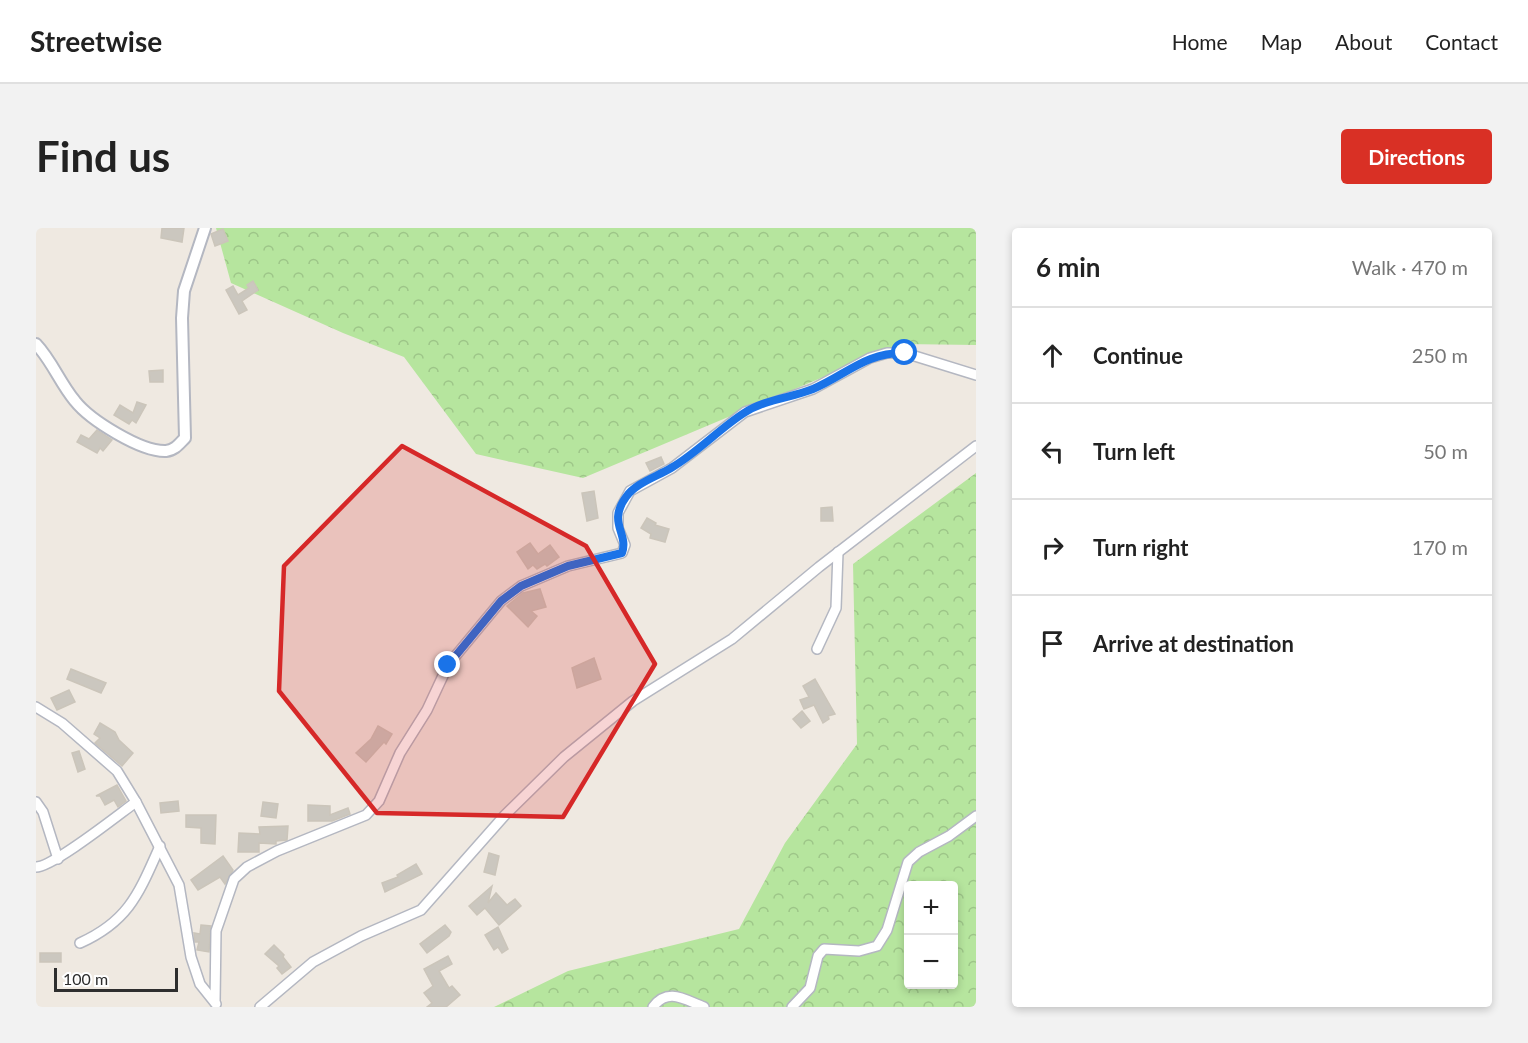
<!DOCTYPE html>
<html lang="en">
<head>
<meta charset="utf-8">
<style>
	:root { --surface:#fff; --page:#f2f2f2; --text:#222; --muted:#767676; --line:#e0e0e0; --accent:#d93025 }
	body { margin:0; font-family:Lato,sans-serif; background:var(--page); color:var(--text) }
	.controls { position:absolute; right:18px; bottom:18px; display:grid; overflow:hidden; border-radius:6px; box-shadow:0 3px 9px #0003 }
	.controls button { width:54px; height:54px; display:grid; place-items:center; padding:0; border:0; border-bottom:2px solid var(--line); background:var(--surface); color:var(--text); font:30px sans-serif }
	.scale { position:absolute; left:18px; bottom:15px; width:124px; box-sizing:border-box; padding-left:6px; border:3px solid #2e2e2e; border-top:0; font-size:16px; line-height:21px; white-space:nowrap; color:#2e2e2e; -webkit-text-stroke:4px #fff; paint-order:stroke }
	.stop { position:absolute; width:18px; height:18px; margin:-14px; border:4px solid #1a73e8; border-radius:50%; background:#fff }
	.stop.end { background:#1a73e8; border-color:#fff; box-shadow:0 2px 6px #0008 }
	.list { margin:0; padding:0; list-style:none }
	h2 { display:flex; justify-content:space-between; align-items:center; height:78px; margin:0; padding:0 24px; font-size:26px }
	h2 small { font-size:20px; font-weight:400; color:var(--muted) }
	.list li { display:grid; grid-template-columns:39px 1fr auto; gap:18px; align-items:center; box-sizing:border-box; height:96px; padding:0 24px; border-top:2px solid var(--line) }
	.list b { display:block; font-size:22px; white-space:nowrap }
	.list em { font-size:20px; font-style:normal; color:var(--muted) }
	.icon { flex:none; width:33px; height:33px; fill:none; stroke:currentColor; stroke-width:2; stroke-linecap:round; stroke-linejoin:round }
	.map { position:relative; flex:none; width:940px; height:779px; overflow:hidden; border-radius:6px }
	header { display:flex; align-items:center; gap:36px; box-sizing:border-box; height:84px; padding:0 30px; background:var(--surface); border-bottom:2px solid var(--line) }
	header strong { font-size:28px }
	nav { display:flex; gap:33px; margin-inline-start:auto; font-size:21px }
	.intro { display:flex; align-items:center; justify-content:space-between; box-sizing:border-box; height:144px; padding:0 36px }
	h1 { margin:0; font-size:42px }
	.button { padding:15px 27px; border-radius:6px; background:var(--accent); color:#fff; font-size:21px; font-weight:700 }
	main { display:flex; gap:36px; padding:0 36px }
	aside { flex:1; background:var(--surface); border-radius:6px; box-shadow:0 3px 9px #0003 }
	.map>svg:first-child { display:block }
	.forest { fill:url(#forest-crowns); fill-rule:evenodd }
	.building { fill:#cbc7bf; stroke:#cbc5ba; stroke-width:1.5 }
	.lines { fill:none; stroke-linecap:round; stroke-linejoin:round }
	.minor-casing { stroke:#b4b7c1; stroke-width:12 }
	.tertiary-casing { stroke:#b4b7c1; stroke-width:14 }
	.minor { stroke:#fff; stroke-width:9 }
	.tertiary { stroke:#fff; stroke-width:10 }
	.route { stroke:#1a73e8; stroke-width:8 }
	.marked { fill:#d62828; fill-opacity:0.2; stroke:#d62828; stroke-width:4.5; stroke-linejoin:round }
</style>
</head>
<body>
<header>
<strong>Streetwise</strong>
<nav><a>Home</a><a>Map</a><a>About</a><a>Contact</a></nav>
</header>
<div class="intro"><h1>Find us</h1><a class="button">Directions</a></div>
<main>
<div class="map">
<svg width="940" height="779" viewBox="0 0 940 779">
	<defs>
		<pattern id="forest-crowns" width="20" height="18" patternUnits="userSpaceOnUse" patternTransform="scale(1.5)"><rect width="20" height="18" fill="#b6e59e"/><path d="M2 6a3 3 0 1 1 6 0M12 15a3 3 0 1 1 6 0" fill="none" stroke="#9dc588"/></pattern>
	</defs>
	<rect width="100%" height="100%" fill="#efe9e1"/>
	<!-- forest -->
	<g class="forest">
		<path d="M180 0H940V117L866 116 547 250 440 226 368 129 307 105 195 55Z"/>
		<path d="M940 245V779H458L532 743 703 701 749 615 821 516 817 336ZM872 658H918V756H872Z"/>
	</g>
	<!-- building -->
	<g class="building">
		<path d="M126 0H148L146 14 125 10Z"/>
		<path d="M187 1 192 13 179 18 175 6Z"/>
		<path d="M217 53 222 62 206 73 211 82 203 86 190 62 197 58 202 67 213 60 211 57Z"/>
		<path d="M127 142V154H114L113 143Z"/>
		<path d="M101 174 110 177 100 195 96 192 93 196 78 187 84 177 97 185Z"/>
		<path d="M61 202 76 212 67 223 64 220 61 225 41 214 45 207 53 211Z"/>
		<path d="M625 229 628 236 614 243 610 235Z"/>
		<path d="M558 263 562 290 551 293 546 265Z"/>
		<path d="M796 279 797 293H785V280Z"/>
		<path d="M611 290 620 295 619 297 633 301 629 314 614 310 615 306 605 300Z"/>
		<path d="M494 315 502 326 514 317 523 329 511 338 509 336 501 341 497 337 492 341 481 324Z"/>
		<path d="M504 361 510 379 495 383 501 388 492 399 471 378 487 365Z"/>
		<path d="M558 430 565 451 541 460 536 440Z"/>
		<path d="M35 441 70 455 65 465 31 451Z"/>
		<path d="M779 451 799 486 792 488 793 491 787 495 778 477 768 481 764 472 773 469 767 458Z"/>
		<path d="M33 462 39 474 21 482 15 470Z"/>
		<path d="M766 483 774 493 765 500 757 491Z"/>
		<path d="M64 495 79 504 83 512 97 525 86 538 59 515 64 510 58 506Z"/>
		<path d="M342 498 356 506 350 516 348 514 330 534 320 525 335 511Z"/>
		<path d="M43 523 49 541 42 544 36 525Z"/>
		<path d="M81 557 90 573 82 579 78 572 69 577 64 568H60Z"/>
		<path d="M142 573 143 583 125 585 124 575Z"/>
		<path d="M227 574 242 576 240 590 225 588Z"/>
		<path d="M272 577 294 578V587L312 580 314 586 296 593H272Z"/>
		<path d="M150 587H180L179 616 165 615V600L150 599Z"/>
		<path d="M252 598 251 612 240 613V616L223 615V624H202L203 605 224 606 223 599Z"/>
		<path d="M453 625 463 628 459 647 448 644Z"/>
		<path d="M187 628 197 642 189 656 184 649 162 662 155 652Z"/>
		<path d="M380 636 386 646 349 664 346 655 362 649 361 647Z"/>
		<path d="M456 658 452 675 460 665 471 677 479 671 485 678 463 697 449 680 441 687 433 678Z"/>
		<path d="M165 697 175 698 173 724 161 722 163 714H159L158 705 164 706Z"/>
		<path d="M409 697 415 704 413 708 391 725 384 716Z"/>
		<path d="M462 699 472 721 466 725 462 719 458 722 449 707Z"/>
		<path d="M238 717 248 727 247 729 255 739 246 746 241 740 243 738 229 726Z"/>
		<rect x="4" y="725" width="21" height="9"/>
		<path d="M412 728 416 736 403 743 413 760 416 758 424 767 410 779H391L396 775 388 765 397 758 388 741Z"/>
	</g>
	<g class="lines">
		<defs>
			<g id="minor">
				<path d="M781 421 800 380 802 324"/>
				<path d="M0 479 26 495 81 543 100 574 143 657 155 729 164 756 180 776"/>
				<path d="M0 574 7 584 22 631"/>
				<path d="M0 639C17 639 82 587 100 574"/>
				<path d="M44 715C93 693 103 665 124 618"/>
				<path d="M179 774 180 703 198 651 211 639 241 623 330 587 343 573 364 525 391 482 412 437 465 373 485 358 532 338 586 325 589 317 582 300V285L594 263 636 240 709 184 777 161 834 130 851 125H869L940 147"/>
				<path d="M224 779 277 734 325 708 385 682 469 587 528 529 597 473 696 411 783 339 940 218"/>
				<path d="M617 779C632 759 649 772 668 779"/>
				<path d="M756 779 774 760 782 728 788 721 823 723 841 718 851 702 872 634 883 624 913 608 940 588"/>
			</g>
			<path id="tertiary" d="M0 116C16 133 24 155 39 173 54 192 105 224 130 223 139 222 143 216 149 210L146 90 148 63 169 0"/>
		</defs>
		<!-- minor casing -->
		<use href="#minor" class="minor-casing"/>
		<!-- tertiary casing -->
		<use href="#tertiary" class="tertiary-casing"/>
		<!-- minor -->
		<use href="#minor" class="minor"/>
		<!-- tertiary -->
		<use href="#tertiary" class="tertiary"/>
	</g>
	<g class="lines">
		<!-- route -->
		<path class="route" d="M412 437 465 373 485 358 532 338 586 325C593 305 571 295 590 269 600 255 620 249 635 240 661 225 683 201 708 185 729 171 755 170 777 161 810 147 830 124 869 125"/>
	</g>
	<!-- marked area -->
	<path class="marked" d="M366 218 550 318 619 436 527 589 341 585 243 463 248 338Z"/>
</svg>
<div class="controls">
<button>+</button>
<button>−</button>
</div>
<div class="scale">100 m</div>
<div class="stop" style="left:869px;top:125px"></div>
<div class="stop end" style="left:412px;top:437px"></div>
</div>
<aside>
<h2>6 min<small>Walk · 470 m</small></h2>
<ul class="list">
<li><svg class="icon" aria-label="ahead" viewBox="0 0 24 24"><path d="M12 20V5M6 11l6-6 6 6"/></svg><div><b>Continue</b></div><em>250 m</em></li>
<li><svg class="icon" aria-label="left" viewBox="0 0 24 24"><path d="M17 20v-9H6M10 6l-5 5 5 5"/></svg><div><b>Turn left</b></div><em>50 m</em></li>
<li><svg class="icon" aria-label="right" viewBox="0 0 24 24"><path d="M7 20v-9h11M14 6l5 5-5 5"/></svg><div><b>Turn right</b></div><em>170 m</em></li>
<li><svg class="icon" aria-label="arrive" viewBox="0 0 24 24"><path d="M6 21V4h12l-3 4 3 4H6"/></svg><div><b>Arrive at destination</b></div></li>
</ul>
</aside>
</main>
</body>
</html>
